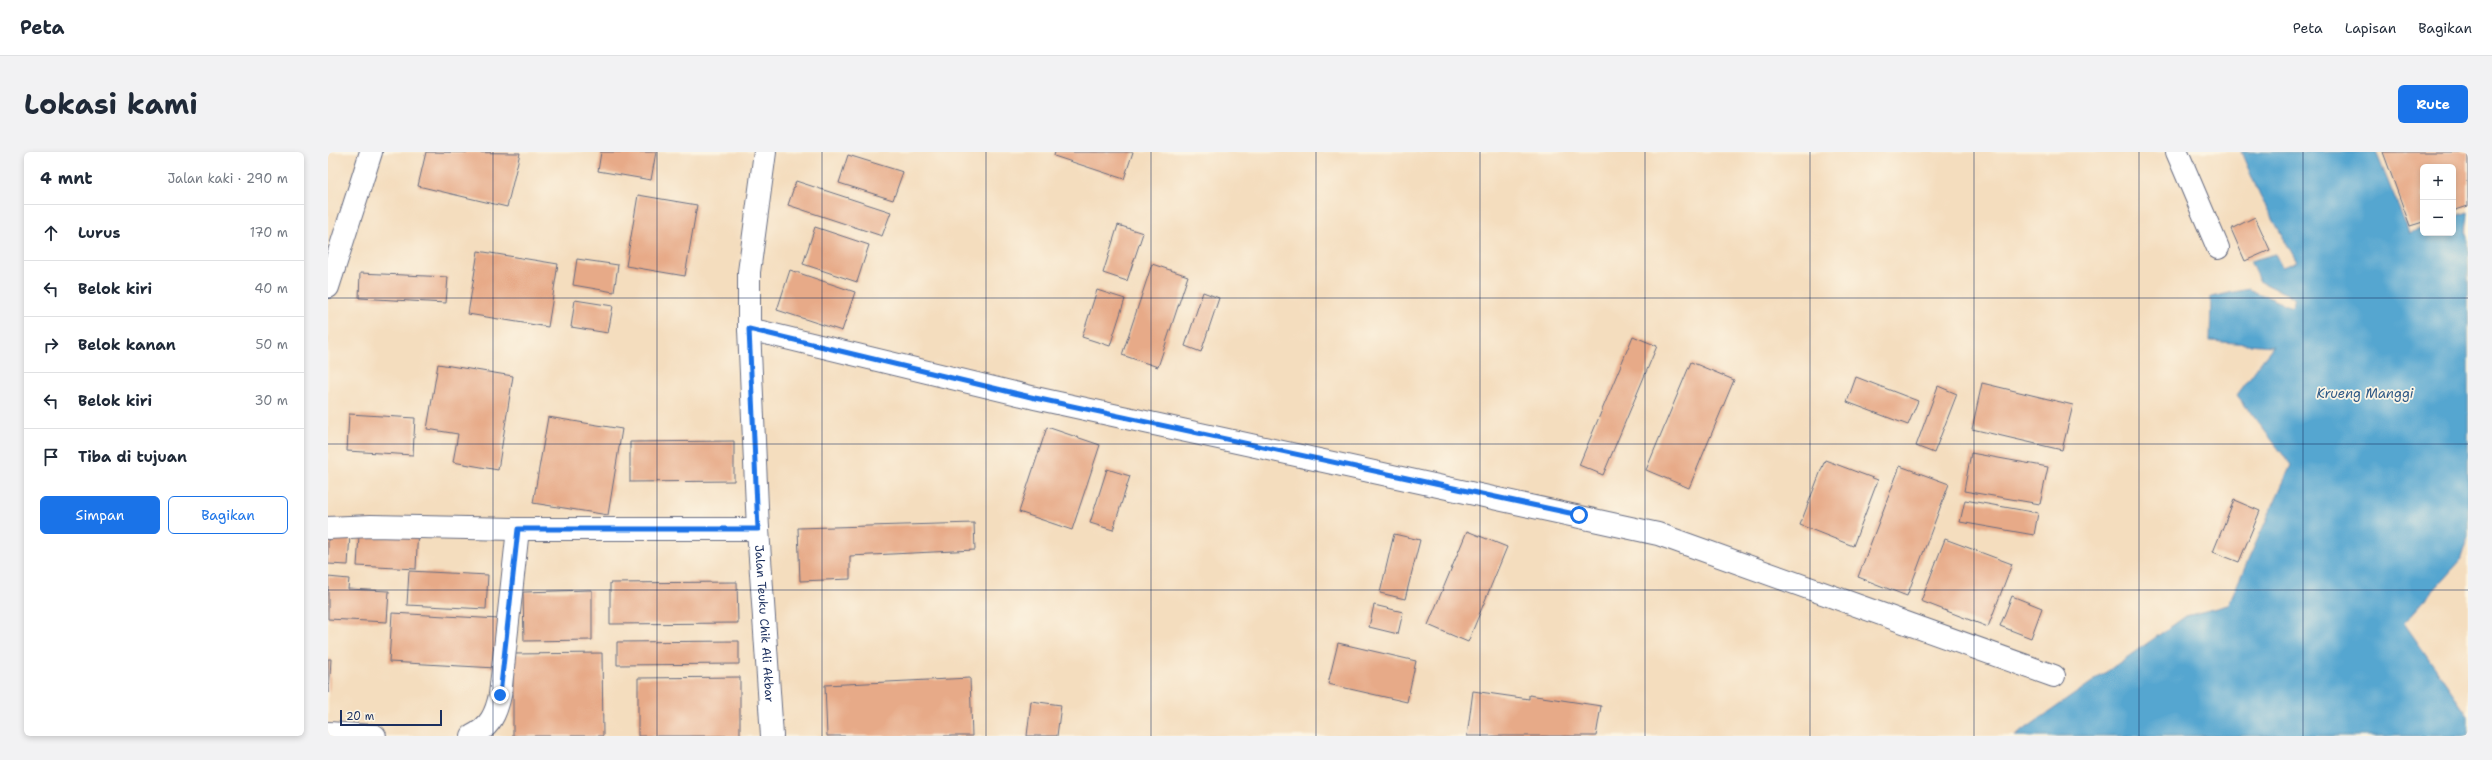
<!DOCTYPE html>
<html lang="id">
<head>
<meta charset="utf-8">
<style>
	:root { --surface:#fff; --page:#f2f2f3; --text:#1f2937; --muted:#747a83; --line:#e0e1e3; --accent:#1a73e8 }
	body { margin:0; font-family:"Shantell Sans",sans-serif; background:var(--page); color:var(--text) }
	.controls { position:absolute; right:12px; top:12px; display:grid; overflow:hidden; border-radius:6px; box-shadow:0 2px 6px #0003 }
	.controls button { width:36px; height:36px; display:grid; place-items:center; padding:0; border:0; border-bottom:1px solid var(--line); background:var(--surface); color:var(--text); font:20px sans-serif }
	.scale { position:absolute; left:12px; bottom:10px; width:102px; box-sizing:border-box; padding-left:4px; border:2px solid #1b2f5e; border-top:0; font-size:11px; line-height:14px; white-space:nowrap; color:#1b2f5e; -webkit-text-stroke:3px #fcf5e5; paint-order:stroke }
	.stop { position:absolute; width:12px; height:12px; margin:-9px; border:3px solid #1a73e8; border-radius:50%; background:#fff }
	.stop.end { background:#1a73e8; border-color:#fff; box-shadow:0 1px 4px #0008 }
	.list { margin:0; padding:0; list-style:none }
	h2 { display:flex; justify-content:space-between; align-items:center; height:52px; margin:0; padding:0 16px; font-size:17px }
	h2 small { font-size:13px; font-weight:400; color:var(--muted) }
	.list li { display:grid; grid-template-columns:26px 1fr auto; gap:12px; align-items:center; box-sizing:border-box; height:56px; padding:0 16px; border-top:1px solid var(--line) }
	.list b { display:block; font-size:15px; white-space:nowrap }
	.list em { font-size:13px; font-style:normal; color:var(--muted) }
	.actions { display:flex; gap:8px; padding:12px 16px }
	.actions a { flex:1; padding:9px 0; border:1px solid var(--accent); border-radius:6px; text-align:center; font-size:14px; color:var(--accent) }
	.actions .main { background:var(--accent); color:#fff }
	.icon { flex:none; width:22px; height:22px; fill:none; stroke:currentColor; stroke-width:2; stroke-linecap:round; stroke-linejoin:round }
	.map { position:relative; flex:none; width:2140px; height:584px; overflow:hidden; border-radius:6px }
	header { display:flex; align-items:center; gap:24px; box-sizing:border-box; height:56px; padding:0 20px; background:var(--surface); border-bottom:1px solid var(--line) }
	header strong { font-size:19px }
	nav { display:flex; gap:22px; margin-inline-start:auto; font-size:14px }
	.intro { display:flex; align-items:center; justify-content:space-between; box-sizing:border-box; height:96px; padding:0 24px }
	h1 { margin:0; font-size:28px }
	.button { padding:10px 18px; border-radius:6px; background:var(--accent); color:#fff; font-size:14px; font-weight:700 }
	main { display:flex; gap:24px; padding:0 24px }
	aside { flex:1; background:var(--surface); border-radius:6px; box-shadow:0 2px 6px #0003 }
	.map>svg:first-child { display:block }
	.water { fill:#55a6d0; stroke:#386a97 }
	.building { fill:#e7aa88 }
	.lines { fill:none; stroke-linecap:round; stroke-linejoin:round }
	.minor-casing { stroke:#676c80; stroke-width:24 }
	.minor { stroke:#fff; stroke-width:22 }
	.route { stroke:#1a73e8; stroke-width:5 }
	.grid { fill:none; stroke:#1b2f5e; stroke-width:1; stroke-opacity:0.55 }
	.labels { text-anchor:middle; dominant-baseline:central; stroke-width:3.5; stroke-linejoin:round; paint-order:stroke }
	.street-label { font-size:12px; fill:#1b2f5e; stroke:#fcf5e5 }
	.water-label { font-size:13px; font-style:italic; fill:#2f5986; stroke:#fcf5e5 }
</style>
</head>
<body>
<header>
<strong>Peta</strong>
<nav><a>Peta</a><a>Lapisan</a><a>Bagikan</a></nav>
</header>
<div class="intro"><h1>Lokasi kami</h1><a class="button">Rute</a></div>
<main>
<aside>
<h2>4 mnt<small>Jalan kaki · 290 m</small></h2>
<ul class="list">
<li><svg class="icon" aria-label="ahead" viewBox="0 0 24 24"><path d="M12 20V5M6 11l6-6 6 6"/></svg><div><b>Lurus</b></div><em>170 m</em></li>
<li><svg class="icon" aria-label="left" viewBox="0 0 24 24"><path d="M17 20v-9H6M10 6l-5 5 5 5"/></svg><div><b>Belok kiri</b></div><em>40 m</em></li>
<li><svg class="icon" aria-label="right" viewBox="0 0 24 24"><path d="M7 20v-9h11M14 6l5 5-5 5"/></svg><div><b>Belok kanan</b></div><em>50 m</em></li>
<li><svg class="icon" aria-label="left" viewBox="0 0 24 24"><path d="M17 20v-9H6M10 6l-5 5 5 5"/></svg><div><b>Belok kiri</b></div><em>30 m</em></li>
<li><svg class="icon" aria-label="arrive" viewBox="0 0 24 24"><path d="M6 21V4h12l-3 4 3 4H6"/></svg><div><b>Tiba di tujuan</b></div></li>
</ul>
<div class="actions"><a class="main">Simpan</a><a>Bagikan</a></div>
</aside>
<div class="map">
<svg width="2140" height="584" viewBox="0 0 2140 584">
	<rect width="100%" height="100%" fill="#fcf5e5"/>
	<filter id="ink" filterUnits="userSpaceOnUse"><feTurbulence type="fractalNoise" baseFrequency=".025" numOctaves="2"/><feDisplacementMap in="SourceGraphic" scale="8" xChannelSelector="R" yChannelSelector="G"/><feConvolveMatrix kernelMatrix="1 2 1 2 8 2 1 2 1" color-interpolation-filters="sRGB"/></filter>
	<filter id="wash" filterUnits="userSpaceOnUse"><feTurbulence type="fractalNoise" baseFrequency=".012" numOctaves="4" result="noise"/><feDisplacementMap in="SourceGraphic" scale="16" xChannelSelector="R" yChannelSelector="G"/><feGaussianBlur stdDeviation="0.9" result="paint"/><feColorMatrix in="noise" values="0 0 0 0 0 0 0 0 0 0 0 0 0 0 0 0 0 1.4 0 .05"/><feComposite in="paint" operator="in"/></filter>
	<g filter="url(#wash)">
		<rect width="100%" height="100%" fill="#f4ddbe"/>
		<!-- water -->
		<path class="water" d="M1913 0H2048L2081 81 2095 76V81H2125V65L2140 60 2138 79 2140 85V384L2132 409 2076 471 2140 563V584H1687L1858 464 1900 453 1963 313 1909 243 1945 194 1882 189 1883 145 1920 137 1964 155 1967 146 1931 129 1922 109 1947 102 1954 115 1969 110 1932 44Z"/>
		<g id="blocks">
			<!-- building -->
			<g class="building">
				<path d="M98 0 192 1 179 55 90 34Z"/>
				<path d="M273 0H328L323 28 270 19Z"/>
				<path d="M727 0H805L796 27 726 4Z"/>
				<path d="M2055 0H2140V54L2125 59V15H2095V70L2082 74Z"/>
				<path d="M520 3 575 20 565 48 511 31Z"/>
				<path d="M468 29 563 60 554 84 460 53Z"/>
				<path d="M310 43 369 53 357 124 298 114Z"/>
				<path d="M1927 65 1942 98 1917 109 1903 77Z"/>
				<path d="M790 73 815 81 799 129 775 121Z"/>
				<path d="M487 75 541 93 529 130 475 112Z"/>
				<path d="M150 99 230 112 220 175 140 162Z"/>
				<path d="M249 107 290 113 286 140 245 133Z"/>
				<path d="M824 112 860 124 830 215 794 203Z"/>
				<path d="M462 118 527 140 514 179 449 158Z"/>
				<path d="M32 121 120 125 118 151 31 146Z"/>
				<path d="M769 138 797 147 782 194 754 185Z"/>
				<path d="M875 140 891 146 873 200 857 194Z"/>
				<path d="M247 148 285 154 280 181 243 175Z"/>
				<path d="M1305 184 1329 194 1275 323 1251 313Z"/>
				<path d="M1363 210 1406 228 1361 336 1318 318Z"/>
				<path d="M110 212 185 224 170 318 125 310 130 282 99 277Z"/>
				<path d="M1528 225 1590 249 1580 273 1519 250Z"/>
				<path d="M1654 231 1745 253 1734 298 1644 277Z"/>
				<path d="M1610 234 1629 242 1606 301 1588 294Z"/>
				<path d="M21 262 87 266 85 303 19 299Z"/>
				<path d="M220 265 294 277 280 363 205 351Z"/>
				<path d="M719 275 772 293 744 378 691 360Z"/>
				<path d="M406 289V329L302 330V290Z"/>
				<path d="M1643 301 1720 315 1712 352 1636 339Z"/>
				<path d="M1497 308 1550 328 1525 394 1472 373Z"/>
				<path d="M1572 314 1621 332 1579 444 1530 425Z"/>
				<path d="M779 317 802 324 785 378 762 371Z"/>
				<path d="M1637 348 1710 361 1706 383 1632 370Z"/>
				<path d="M1906 348 1932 359 1911 410 1885 400Z"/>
				<path d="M32 368 90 372 88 417 29 414Z"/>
				<path d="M646 371 647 398 522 404V427L472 429 470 376Z"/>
				<path d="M1139 379 1179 395 1140 490 1100 473Z"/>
				<path d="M0 380 22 382 20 413 0 412Z"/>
				<path d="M1066 382 1092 388 1077 447 1052 441Z"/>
				<path d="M1617 387 1684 412 1660 475 1593 449Z"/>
				<path d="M81 419 160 423 158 457 79 453Z"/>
				<path d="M0 425 21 427 20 437 61 439 59 470 0 467Z"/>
				<path d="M409 430 410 471 282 472V431Z"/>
				<path d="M264 438V488L196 489 195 440Z"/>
				<path d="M1684 444 1714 456 1703 486 1672 474Z"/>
				<path d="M1046 453 1075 460 1070 482 1041 475Z"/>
				<path d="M64 461 171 467 168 516 61 510Z"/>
				<path d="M411 489V512L289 513V490Z"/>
				<path d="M1010 491 1088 509 1079 550 1000 532Z"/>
				<path d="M274 501 275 584H185V502Z"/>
				<path d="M0 507H3L1 541H0Z"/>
				<path d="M412 525V584H310V526Z"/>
				<path d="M642 526 644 584H499L497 533Z"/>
				<path d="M1145 539 1201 547V543L1273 554 1268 584H1139Z"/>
				<path d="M703 549 733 553 729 584H699Z"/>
			</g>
		</g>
	</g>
	<g filter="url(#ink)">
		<use href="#blocks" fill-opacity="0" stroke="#676c80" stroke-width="1"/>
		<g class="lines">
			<defs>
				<g id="minor">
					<path id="s1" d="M437 0 421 120V177L430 377 444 584"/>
					<path d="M1849 0 1890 96"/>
					<path d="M0 135 43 0"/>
					<path d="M421 177 707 246 1330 382 1726 524"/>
					<path d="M0 376 43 374 190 377H430"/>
					<path d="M0 581 47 584"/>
					<path d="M144 584C162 575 168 562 172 543L190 377"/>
				</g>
			</defs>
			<!-- minor casing -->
			<use href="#minor" class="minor-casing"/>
			<!-- minor -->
			<use href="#minor" class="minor"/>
		</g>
	</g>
	<g class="lines" filter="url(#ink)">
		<!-- route -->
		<path class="route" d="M172 543 190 377H430L421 177 707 246 1251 363"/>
	</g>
	<!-- grid -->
	<path class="grid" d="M165 0V584M329 0V584M494 0V584M658 0V584M823 0V584M988 0V584M1152 0V584M1317 0V584M1482 0V584M1646 0V584M1811 0V584M1975 0V584M0 146H2140M0 292H2140M0 438H2140"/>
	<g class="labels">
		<!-- street labels -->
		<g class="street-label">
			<text stroke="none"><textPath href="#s1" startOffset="473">Jalan Teuku Chik Ali Akbar</textPath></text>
		</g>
		<!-- water labels -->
		<g class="water-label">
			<text x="2037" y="241">Krueng Manggi</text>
		</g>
	</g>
</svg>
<div class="controls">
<button>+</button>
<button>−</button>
</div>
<div class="scale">20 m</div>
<div class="stop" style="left:1251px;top:363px"></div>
<div class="stop end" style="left:172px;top:543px"></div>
</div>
</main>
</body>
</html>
